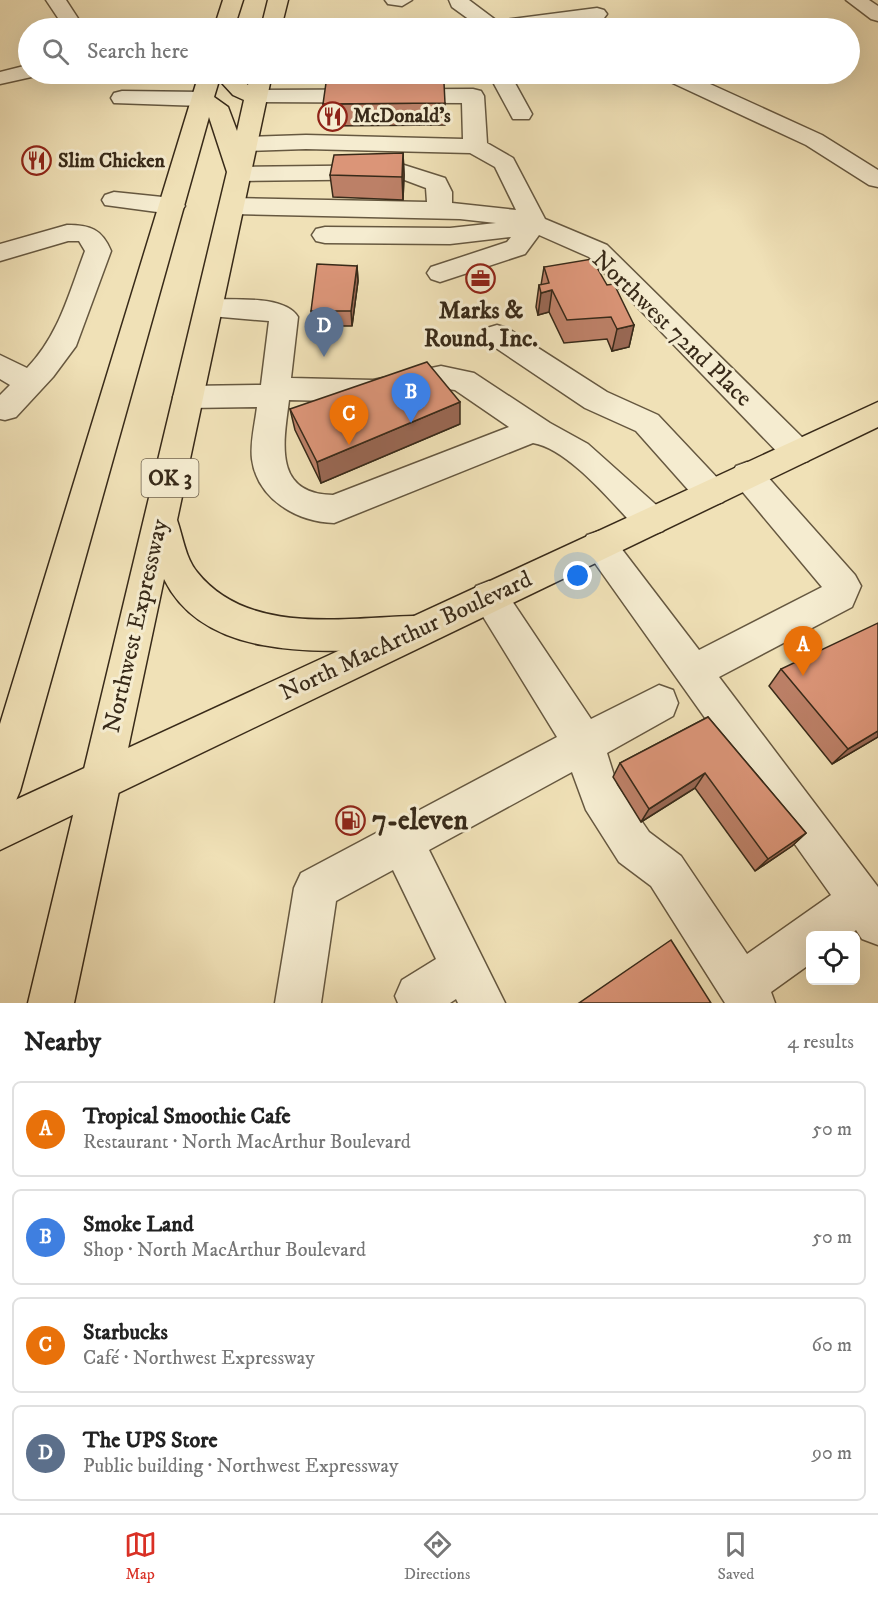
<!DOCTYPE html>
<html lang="en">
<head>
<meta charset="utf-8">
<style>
	:root { --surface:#fff; --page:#f6f6f6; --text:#222; --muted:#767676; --line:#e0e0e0; --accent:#d93025 }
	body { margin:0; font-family:"IM FELL DW Pica",serif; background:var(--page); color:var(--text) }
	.controls { position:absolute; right:18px; bottom:18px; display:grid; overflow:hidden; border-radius:9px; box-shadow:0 6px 24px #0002 }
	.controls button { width:54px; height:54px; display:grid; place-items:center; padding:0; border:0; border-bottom:2px solid var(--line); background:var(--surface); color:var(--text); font:30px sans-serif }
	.you { position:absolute; left:578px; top:576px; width:21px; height:21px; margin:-15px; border:4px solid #fff; border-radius:50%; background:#1a73e8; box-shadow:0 0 0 9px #1a73e833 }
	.badge { display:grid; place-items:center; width:39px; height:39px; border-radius:50%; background:var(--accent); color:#fff; font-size:20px; font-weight:700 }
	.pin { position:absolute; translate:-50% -50px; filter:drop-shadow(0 2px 3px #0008) }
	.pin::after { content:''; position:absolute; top:32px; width:21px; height:18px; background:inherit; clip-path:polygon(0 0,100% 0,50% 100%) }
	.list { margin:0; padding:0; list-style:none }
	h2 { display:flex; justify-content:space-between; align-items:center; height:78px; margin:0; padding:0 24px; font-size:26px }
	h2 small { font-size:20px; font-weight:400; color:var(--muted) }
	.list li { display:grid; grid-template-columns:39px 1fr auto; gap:18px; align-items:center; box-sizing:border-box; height:96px; margin:0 12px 12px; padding:0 12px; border:2px solid var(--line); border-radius:9px }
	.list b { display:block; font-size:22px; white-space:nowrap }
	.list p { margin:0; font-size:20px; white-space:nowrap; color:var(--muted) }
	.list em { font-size:20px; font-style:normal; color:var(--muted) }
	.icon { flex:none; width:33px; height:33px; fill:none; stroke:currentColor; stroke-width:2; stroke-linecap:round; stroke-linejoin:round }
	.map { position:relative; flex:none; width:878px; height:1003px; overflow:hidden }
	.search { position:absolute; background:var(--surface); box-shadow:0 6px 24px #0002; left:18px; right:18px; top:18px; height:66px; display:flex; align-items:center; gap:15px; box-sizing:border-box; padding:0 21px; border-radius:33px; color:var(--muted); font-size:22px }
	.sheet { height:510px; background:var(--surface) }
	nav { display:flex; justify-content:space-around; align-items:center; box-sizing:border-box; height:84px; border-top:2px solid var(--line); background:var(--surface); font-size:16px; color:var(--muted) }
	nav a { display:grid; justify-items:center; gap:3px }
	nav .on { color:var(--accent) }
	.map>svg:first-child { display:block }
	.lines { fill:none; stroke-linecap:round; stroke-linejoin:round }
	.minor-casing { stroke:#665840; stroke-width:3 }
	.major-casing { stroke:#382a19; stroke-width:3 }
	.highway-casing { stroke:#382a19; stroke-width:3 }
	.minor { fill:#f5ecd0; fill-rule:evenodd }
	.major { fill:#f0e1b7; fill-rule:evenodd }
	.highway { fill:#f0e1b7; fill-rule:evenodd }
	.wall { fill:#bc8067; stroke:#382a19; stroke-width:1.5 }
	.shaded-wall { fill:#996854; stroke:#382a19; stroke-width:1.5 }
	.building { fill:#db9578; stroke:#382a19; stroke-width:1.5 }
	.labels { text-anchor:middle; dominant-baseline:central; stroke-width:6; stroke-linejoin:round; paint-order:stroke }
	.far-poi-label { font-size:20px; font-weight:bold; fill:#382a19; stroke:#f5ecd0; text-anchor:start }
	.shield { fill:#f5ecd0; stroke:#716450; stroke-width:1.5 }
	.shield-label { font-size:22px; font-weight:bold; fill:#382a19 }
	.poi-label { font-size:24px; font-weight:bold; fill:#382a19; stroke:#f5ecd0 }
	.street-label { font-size:24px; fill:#382a19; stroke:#f5ecd0 }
	.near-poi-label { font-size:28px; font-weight:bold; fill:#382a19; stroke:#f5ecd0; text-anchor:start }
</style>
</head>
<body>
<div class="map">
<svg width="878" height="1003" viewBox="0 0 878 1003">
	<rect width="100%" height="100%" fill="#f0e1b7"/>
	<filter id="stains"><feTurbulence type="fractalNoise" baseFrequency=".00333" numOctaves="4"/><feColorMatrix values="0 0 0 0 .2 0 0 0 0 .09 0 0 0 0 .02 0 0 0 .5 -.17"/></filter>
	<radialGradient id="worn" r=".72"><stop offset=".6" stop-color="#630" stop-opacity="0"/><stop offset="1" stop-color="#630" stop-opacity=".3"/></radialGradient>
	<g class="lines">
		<defs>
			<g id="minor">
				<path d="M46 0H66L81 23 78 27H64Z"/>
				<path d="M385 0H412L402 6 388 4Z"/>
				<path d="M449 0H469L497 21 597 8 604 10 607 14 604 18 597 20 535 28H481L452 7Z"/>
				<path d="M846 0H869L878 6V21L871 19Z"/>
				<path d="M28 65V74H37L36 76 0 84V72Z"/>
				<path d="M467 74H510L532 114 529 119H513L493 82 469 79Z"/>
				<path d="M661 74H688L822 135 878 170V187L869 185 806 145 664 79Z"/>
				<path d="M473 89 481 91 484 96 487 143 513 158 545 219 607 245 808 443 813 452 808 461 797 464 786 461 589 257 539 235 525 254 440 282 431 279 427 273 431 267 507 242 511 237 450 244 325 243 316 241 312 235 316 229 325 227 450 228 496 223 460 219 233 214 224 211 220 206 224 201 233 198 427 202 426 188 402 179 240 181 231 179 228 174 231 169 240 167 404 165 445 178 452 192V203L516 210 495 167 470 153 306 149 246 151 238 149 234 144 238 139 246 137 306 135 463 139 462 103 248 102 245 97 248 92 256 90Z"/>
				<path d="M122 91 202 92 210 94 213 99 210 104 202 106 114 103 111 98 114 93Z"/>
				<path d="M114 192 172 198 181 201 185 206 181 211 172 214 105 205 102 200 105 195Z"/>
				<path d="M67 225C90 225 102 229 111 251L76 346 53 377 16 417 5 420 0 419V395L10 385 0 379V355L27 368C59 335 69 293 85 251L79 241H68L0 261V244Z"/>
				<path d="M209 299C233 300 285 295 298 317L291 378 373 380 441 366 474 373 550 423 588 444 663 511 668 521 663 531 651 535 639 531C614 505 569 449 533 443L334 523C297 522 257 499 252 459 250 442 255 424 257 407L188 408 177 405 173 397 177 389 188 386 261 385 269 321 199 315 195 308 199 301ZM441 388 455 390 509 427 333 495C272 494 284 441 289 400L373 402Z"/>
				<path d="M497 325 507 328 607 392 658 415 723 484 727 493 723 502 711 506 699 502 636 431 585 408 487 342 483 335 487 328Z"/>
				<path d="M747 462 758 466 855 575 861 586 852 607 719 677 878 887V945L862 939 856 930 850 936H810V964L771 992 775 1003H725L651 886 619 862 586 810 572 772 429 850 505 1003H458L456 999 450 1003H398L395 996 402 980 436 959 393 870 336 901 321 1003H275L294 888 301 873 557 737 471 597 476 586 489 581 502 586 591 719 659 685 673 690 678 703 673 716 607 753 617 785 649 832 681 856 747 954 831 895 582 545 587 535 599 531 611 535 699 650 822 587 736 484 731 475 736 466Z"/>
			</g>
			<path id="major" d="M878 402V427L0 850V807Z"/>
			<g id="highway">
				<path d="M223 0H243L234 28H214Z"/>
				<path d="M268 0H288L281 28H261Z"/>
				<path d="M199 74H221L214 97 228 107 237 131 244 100 233 95 222 83 223 74H244V82L248 85 251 74H272L177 520C183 537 185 557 197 572 247 635 342 618 413 616L426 620 431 632 426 644 413 648C334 651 207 666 164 579L74 1003H28L227 172 209 117 20 791 14 805 0 811V724Z"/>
			</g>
		</defs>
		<!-- minor casing -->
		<use href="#minor" class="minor-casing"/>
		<!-- major casing -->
		<use href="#major" class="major-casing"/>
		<!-- highway casing -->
		<use href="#highway" class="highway-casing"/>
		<!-- minor -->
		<use href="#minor" class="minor"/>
		<!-- major -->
		<use href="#major" class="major"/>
		<!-- highway -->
		<use href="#highway" class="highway"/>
	</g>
	<!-- wall -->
	<g class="wall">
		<path d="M445 103V125L326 126 323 104Z"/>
		<path d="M403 153 404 175 403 200 333 197 330 175Z"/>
		<path d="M357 266 358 281 352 326H314L311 311Z"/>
		<path d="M544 267 607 285 634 325 629 347 612 351 607 339 564 343 549 312 538 315 536 307 539 285H541Z"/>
		<path d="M290 409 460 424 321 483 295 430Z"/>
		<path d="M781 669 878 737 832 764 769 686Z"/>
		<path d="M708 717 806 833 792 846 755 871 695 788 641 822 613 777 620 763Z"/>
	</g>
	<!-- shaded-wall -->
	<g class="shaded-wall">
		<path d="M403 153 404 175 403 200 402 177Z"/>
		<path d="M357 266 358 281 352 326 351 311Z"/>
		<path d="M552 290 549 312 538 315 541 293Z"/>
		<path d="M634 325 629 347 612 351 617 329Z"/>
		<path d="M460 402V424L321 483 317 462Z"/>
		<path d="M878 731V737L832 764 848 749Z"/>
		<path d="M705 773 695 788 641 822 649 809Z"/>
		<path d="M806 833 792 846 755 871 768 859Z"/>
	</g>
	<!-- building -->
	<g class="building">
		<path d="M326 83H444L445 103 323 104Z"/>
		<path d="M403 153 402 177 330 175 334 155Z"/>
		<path d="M592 259 607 285 614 284 634 325 617 329 611 317 567 320 552 290 541 293 539 285 549 283 544 267Z"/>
		<path d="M317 264 357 266 351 311H311Z"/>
		<path d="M427 362 460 402 317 462 290 409Z"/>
		<path d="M878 623V731L848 749 781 669Z"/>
		<path d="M708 717 806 833 768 859 705 773 649 809 620 763Z"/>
		<path d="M671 940 711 1003H579Z"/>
	</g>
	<!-- icons -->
	<defs>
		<symbol id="restaurant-ring" viewBox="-11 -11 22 22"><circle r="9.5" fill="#f5ecd0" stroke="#8f2418" stroke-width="1.5"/><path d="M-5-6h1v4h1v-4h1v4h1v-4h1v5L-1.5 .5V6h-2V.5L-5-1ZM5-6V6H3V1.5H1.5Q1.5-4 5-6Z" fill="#8f2418"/></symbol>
		<symbol id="office-ring" viewBox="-11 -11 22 22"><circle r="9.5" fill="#f5ecd0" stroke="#8f2418" stroke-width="1.5"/><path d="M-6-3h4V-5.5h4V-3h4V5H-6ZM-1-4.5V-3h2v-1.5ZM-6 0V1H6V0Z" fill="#8f2418"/></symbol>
		<symbol id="fuel-ring" viewBox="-11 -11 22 22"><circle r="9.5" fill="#f5ecd0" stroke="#8f2418" stroke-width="1.5"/><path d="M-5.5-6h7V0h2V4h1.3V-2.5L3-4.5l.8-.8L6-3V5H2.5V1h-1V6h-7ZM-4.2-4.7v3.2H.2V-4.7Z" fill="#8f2418"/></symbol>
	</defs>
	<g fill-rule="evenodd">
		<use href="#restaurant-ring" x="316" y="100" width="33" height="33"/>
		<use href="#restaurant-ring" x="20" y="144" width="33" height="33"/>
		<use href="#office-ring" x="464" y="262" width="33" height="33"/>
		<use href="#fuel-ring" x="334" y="804" width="33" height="33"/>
	</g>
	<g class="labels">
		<!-- far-poi labels -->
		<g class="far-poi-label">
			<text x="353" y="116">McDonald's</text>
			<text x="58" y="161">Slim Chicken</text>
		</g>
		<!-- shield labels -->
		<rect class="shield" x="141.5" y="459" width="57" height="38" rx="4.5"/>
		<g class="shield-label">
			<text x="170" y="478">OK 3</text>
		</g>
		<!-- poi labels -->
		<g class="poi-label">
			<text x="481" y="311">Marks &amp;<tspan x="481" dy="28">Round, Inc.</tspan></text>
		</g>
		<!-- street labels -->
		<g class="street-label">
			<text transform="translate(672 329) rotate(44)">Northwest 72nd Place</text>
			<text transform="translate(136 626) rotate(-77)">Northwest Expressway</text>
			<text transform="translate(406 636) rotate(-25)">North MacArthur Boulevard</text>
		</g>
		<!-- near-poi labels -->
		<g class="near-poi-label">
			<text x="372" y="820">7-eleven</text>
		</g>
	</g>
	<rect width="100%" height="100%" filter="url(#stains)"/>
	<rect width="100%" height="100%" fill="url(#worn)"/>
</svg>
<div class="controls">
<button><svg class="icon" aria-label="locate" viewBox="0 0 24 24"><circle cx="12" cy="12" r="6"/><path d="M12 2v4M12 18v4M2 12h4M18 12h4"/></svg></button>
</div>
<div class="you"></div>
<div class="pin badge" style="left:803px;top:676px;background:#e8710a">A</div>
<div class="pin badge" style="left:411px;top:423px;background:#3f7fe0">B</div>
<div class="pin badge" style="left:349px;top:445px;background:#e8710a">C</div>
<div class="pin badge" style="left:324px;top:357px;background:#5c6f8a">D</div>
<div class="search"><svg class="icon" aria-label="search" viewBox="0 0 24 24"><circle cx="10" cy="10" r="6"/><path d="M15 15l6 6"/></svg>Search here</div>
</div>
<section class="sheet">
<h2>Nearby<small>4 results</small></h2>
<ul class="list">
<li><span class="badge" style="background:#e8710a">A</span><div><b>Tropical Smoothie Cafe</b><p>Restaurant · North MacArthur Boulevard</p></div><em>50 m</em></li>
<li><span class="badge" style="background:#3f7fe0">B</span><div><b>Smoke Land</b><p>Shop · North MacArthur Boulevard</p></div><em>50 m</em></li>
<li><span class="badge" style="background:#e8710a">C</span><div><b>Starbucks</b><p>Café · Northwest Expressway</p></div><em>60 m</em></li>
<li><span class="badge" style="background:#5c6f8a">D</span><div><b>The UPS Store</b><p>Public building · Northwest Expressway</p></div><em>90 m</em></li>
</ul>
</section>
<nav>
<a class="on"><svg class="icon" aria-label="map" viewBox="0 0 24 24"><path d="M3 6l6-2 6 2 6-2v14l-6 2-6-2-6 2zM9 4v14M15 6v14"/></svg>Map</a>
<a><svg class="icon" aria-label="directions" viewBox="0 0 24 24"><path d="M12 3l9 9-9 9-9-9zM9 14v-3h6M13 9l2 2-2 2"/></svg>Directions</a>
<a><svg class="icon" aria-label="saved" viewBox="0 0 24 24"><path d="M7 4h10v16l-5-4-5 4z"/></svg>Saved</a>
</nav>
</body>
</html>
